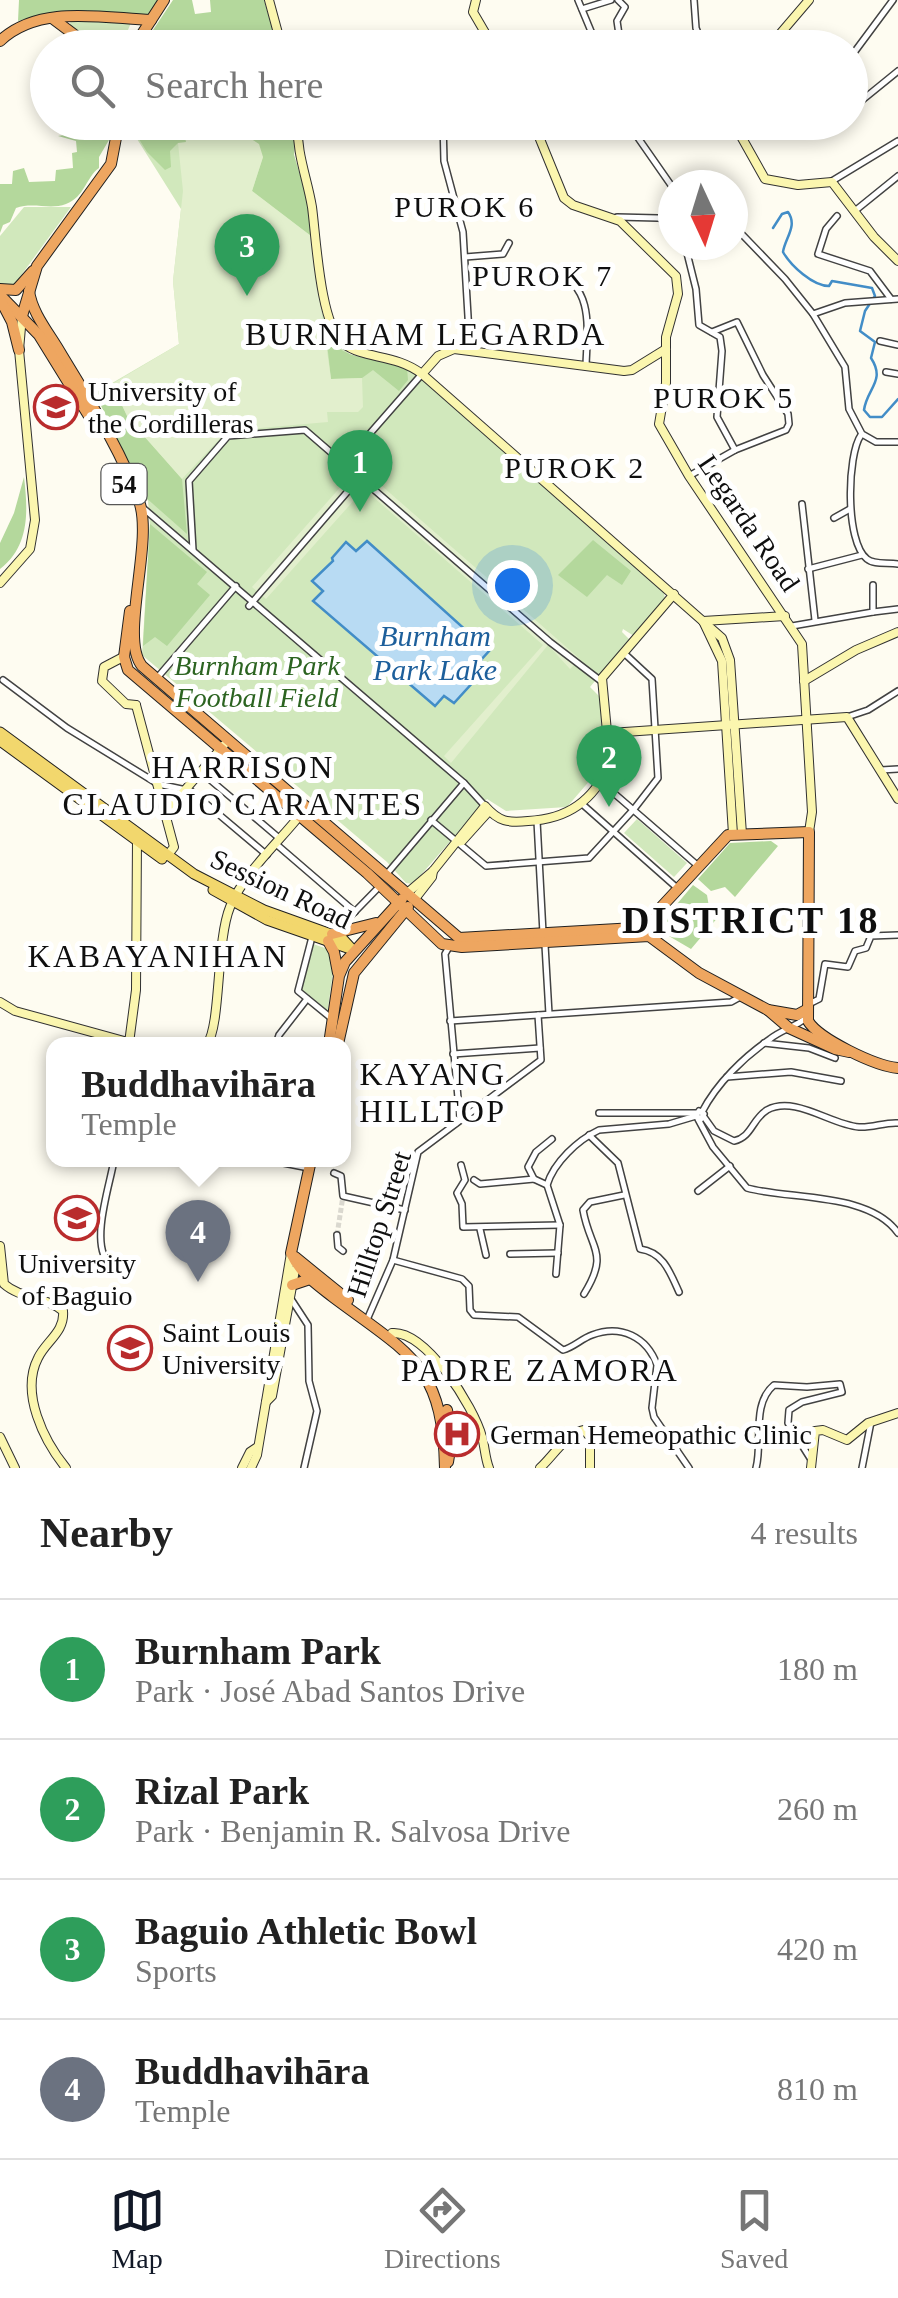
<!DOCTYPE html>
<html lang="en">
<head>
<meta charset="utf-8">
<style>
	:root { --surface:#fff; --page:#f2f2f2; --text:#222; --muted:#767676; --line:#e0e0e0; --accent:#111827 }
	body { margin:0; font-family:"Times New Roman",serif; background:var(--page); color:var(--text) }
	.compass { position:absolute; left:658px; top:170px; width:90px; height:90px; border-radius:50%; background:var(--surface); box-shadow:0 5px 15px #0003; rotate:176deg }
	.you { position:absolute; left:512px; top:585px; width:35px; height:35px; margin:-25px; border:8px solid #fff; border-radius:50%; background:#1a73e8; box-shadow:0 0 0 15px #1a73e833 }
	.badge { display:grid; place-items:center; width:65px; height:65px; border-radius:50%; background:var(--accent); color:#fff; font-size:32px; font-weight:700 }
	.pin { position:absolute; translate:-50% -82px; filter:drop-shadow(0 2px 5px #0008) }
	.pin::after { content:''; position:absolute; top:52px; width:35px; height:30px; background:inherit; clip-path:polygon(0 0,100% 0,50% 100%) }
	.popup { position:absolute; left:46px; top:1037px; width:305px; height:130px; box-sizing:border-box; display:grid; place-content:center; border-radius:20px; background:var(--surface); filter:drop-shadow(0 2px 8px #0005); font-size:32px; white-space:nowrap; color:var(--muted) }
	.popup b { font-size:38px; color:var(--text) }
	.popup::after { content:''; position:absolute; left:50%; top:100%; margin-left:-20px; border:20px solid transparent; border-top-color:var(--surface) }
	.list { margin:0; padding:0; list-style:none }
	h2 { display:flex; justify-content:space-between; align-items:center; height:130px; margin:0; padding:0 40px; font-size:42px }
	h2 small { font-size:32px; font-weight:400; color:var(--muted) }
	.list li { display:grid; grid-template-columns:65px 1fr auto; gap:30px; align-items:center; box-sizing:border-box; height:140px; padding:0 40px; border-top:2px solid var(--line) }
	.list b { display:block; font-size:38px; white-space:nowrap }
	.list p { margin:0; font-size:32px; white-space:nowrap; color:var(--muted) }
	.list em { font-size:32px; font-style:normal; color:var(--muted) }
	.icon { flex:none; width:55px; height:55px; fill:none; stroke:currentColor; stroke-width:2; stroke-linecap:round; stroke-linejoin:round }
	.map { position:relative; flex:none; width:898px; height:1468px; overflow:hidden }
	.search { position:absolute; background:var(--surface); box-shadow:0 5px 15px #0003; left:30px; right:30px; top:30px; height:110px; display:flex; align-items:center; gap:25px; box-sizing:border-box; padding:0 35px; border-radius:55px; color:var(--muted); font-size:38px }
	.sheet { height:690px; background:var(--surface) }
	nav { display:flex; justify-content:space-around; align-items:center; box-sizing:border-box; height:140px; border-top:2px solid var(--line); background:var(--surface); font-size:28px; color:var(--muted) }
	nav a { display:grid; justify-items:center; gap:5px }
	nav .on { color:var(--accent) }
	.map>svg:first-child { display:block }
	.green { fill:#d1e8bc }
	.forest { fill:#b4d89c }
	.pitch { fill:#e2efcd }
	.water { fill:#b8dbf3; stroke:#428dc7; stroke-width:2.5 }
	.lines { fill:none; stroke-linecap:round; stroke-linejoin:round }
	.stream { stroke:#428dc7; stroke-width:2.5 }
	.street-tunnel { stroke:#dad8cf; stroke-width:5; stroke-dasharray:5 2.5; stroke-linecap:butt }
	.street-casing { stroke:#424242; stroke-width:8 }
	.secondary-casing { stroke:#313131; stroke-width:10 }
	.primary-casing { stroke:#202020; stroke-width:11 }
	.highway-casing { stroke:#202020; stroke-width:12 }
	.street { stroke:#fff; stroke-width:5 }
	.secondary { stroke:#fbf6af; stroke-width:8 }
	.primary { stroke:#f2d76d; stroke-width:9 }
	.highway { stroke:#eea660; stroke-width:10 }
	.labels { text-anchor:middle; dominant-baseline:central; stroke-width:10; stroke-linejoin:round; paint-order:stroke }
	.shield { fill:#fff; stroke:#575757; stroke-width:2.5 }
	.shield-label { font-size:25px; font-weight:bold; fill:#0f0f0f }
	.poi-label { font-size:28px; fill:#0f0f0f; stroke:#fff; text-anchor:start }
	.street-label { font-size:28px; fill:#0f0f0f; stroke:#fff }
	.park-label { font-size:28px; font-style:italic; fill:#2c6421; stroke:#fff }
	.neighbourhood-label { font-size:30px; letter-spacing:2.5px; fill:#0f0f0f; stroke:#fff }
	.water-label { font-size:30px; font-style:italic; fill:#1d5f9b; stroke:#fff }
	.quarter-label { font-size:32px; letter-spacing:2.5px; fill:#0f0f0f; stroke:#fff }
	.district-label { font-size:38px; font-weight:bold; letter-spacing:2.5px; fill:#0f0f0f; stroke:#fff }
</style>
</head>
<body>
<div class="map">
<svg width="898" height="1468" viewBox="0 0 898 1468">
	<rect width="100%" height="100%" fill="#fefcf1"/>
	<!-- green -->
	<g class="green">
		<path d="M71 21 131 23 120 48 100 47 69 26Z"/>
		<path d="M127 123H296L294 155 308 203 322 312 333 340 352 356 385 359 407 367 664 593 665 599 634 636 623 629 622 632 630 640 590 687 600 697 604 764 567 807 506 811 487 799 413 884 406 883 387 862 142 655 150 524 148 501 95 393 179 344 173 281 181 209Z"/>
		<path d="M24 207H71L14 285 4 287 0 284V236Z"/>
		<path d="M637 819 687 863 674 877 624 833Z"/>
		<path d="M310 943 328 949 334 966 327 1015 298 991Z"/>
	</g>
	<!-- forest -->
	<g class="forest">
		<path d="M19 0H159L145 19 47 13 18 21Z"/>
		<path d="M173 0H192L195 14 211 12 210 0H264L278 47 141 48Z"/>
		<path d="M62 123H107L109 140 99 157V168C86 177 85 197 66 204 50 210 33 202 16 208L10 222 3 225 0 233V184H12L13 171 24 168 29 182 55 181 56 170 73 168 72 153 77 152 76 141 58 136 64 135Z"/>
		<path d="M129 123H184L186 143H178L170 151 171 167 165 170 147 152Z"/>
		<path d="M203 123H296L294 155 308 203 311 236 252 191 263 157 219 135 204 133Z"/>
		<path d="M324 316C328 325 330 338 337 346 350 360 387 360 407 367L408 380 399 391 373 370 362 378 331 379Z"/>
		<path d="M112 384 128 418 182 479 187 534 144 496 95 393Z"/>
		<path d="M24 477C28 511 30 546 0 569V543L14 513Z"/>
		<path d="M150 524 207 572 197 584 210 595 167 646 155 637 143 646Z"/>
		<path d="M593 540 631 571 622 585 607 575 587 597 558 575Z"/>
		<path d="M771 841 778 846 735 897 725 887 711 891 698 879 730 843Z"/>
		<path d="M693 885 707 895 709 907 719 916 691 949 662 932 661 923Z"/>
	</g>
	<!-- pitch -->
	<g class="pitch">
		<path d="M184 123H203L205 133H242L259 144 263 157 252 191 311 236 331 379 362 378 363 407 358 412H327L328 422 227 431 182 479 128 418 112 384 179 344 173 281 183 191 178 143 186 142Z"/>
		<path d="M359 466 580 659 570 669 548 645 451 763 444 756 543 645 364 489 266 599 252 587Z"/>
	</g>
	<!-- water -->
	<path class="water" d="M367 541 489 651 481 660 485 669 454 703 444 696 435 706 313 601 323 591 312 581 333 561 332 558 346 542 356 551Z"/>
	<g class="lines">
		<!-- stream -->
		<path class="stream" d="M773 228 782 214 788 212C798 226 785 238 783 252 791 266 813 286 829 286L832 281 872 288 875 296 865 311 860 331 875 342 871 358C886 381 867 388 864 410L870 417H882L898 399"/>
		<!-- street-tunnel -->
		<path class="street-tunnel" d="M337 1235 343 1196"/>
		<defs>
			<g id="street">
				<path d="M578 0 598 48"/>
				<path d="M618 0 625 7 617 21 621 48"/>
				<path d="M694 0 696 28 704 48"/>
				<path d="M582 9 611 0"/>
				<path d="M850 58 893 0"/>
				<path d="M850 110 898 71"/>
				<path d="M443 122 444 161 463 232 469 333 476 351"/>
				<path d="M627 122 673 188"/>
				<path d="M771 122C794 138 815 141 837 122"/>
				<path d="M832 181 898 141"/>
				<path d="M856 210 898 176"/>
				<path d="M837 216 826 229 818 254 870 271 891 299"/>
				<path d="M617 217 658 218 673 222"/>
				<path d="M733 225 785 279 813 314 845 367 849 409 862 434 876 442H898"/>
				<path d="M685 245 696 289 699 325 720 337 722 351 717 417 735 450"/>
				<path d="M465 257 503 254 509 243"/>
				<path d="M554 272C595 286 587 331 586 366"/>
				<path d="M813 314 845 303 898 299"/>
				<path d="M880 341 898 345"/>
				<path d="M886 372 898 374"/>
				<path d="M861 435C847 455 845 542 867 559 874 565 888 562 898 564"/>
				<path d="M345 462 422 374"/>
				<path d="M689 476 735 450 786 430 789 424 788 414 763 375 737 322 712 332"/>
				<path d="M802 504 815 620"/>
				<path d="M143 508 464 783 485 806"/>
				<path d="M834 518 850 509"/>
				<path d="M193 550 189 481 228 436 305 430 550 642 601 681"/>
				<path d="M808 569 862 555"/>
				<path d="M249 606 361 476"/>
				<path d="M873 612 898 609"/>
				<path d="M792 626 873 612V585"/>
				<path d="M157 678 236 586"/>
				<path d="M3 680 67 728 158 784 191 791 267 855"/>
				<path d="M847 717 868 710 898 691"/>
				<path d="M881 770 898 769"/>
				<path d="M201 772 279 838"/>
				<path d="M601 782 697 865"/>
				<path d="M581 803 676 887"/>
				<path d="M431 820 486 866 589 858 634 809 658 778 652 679 625 654"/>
				<path d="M537 821 543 933"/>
				<path d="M276 844 355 912"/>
				<path d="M385 876 464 783"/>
				<path d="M337 930 378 888"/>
				<path d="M312 937 298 991 331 1018"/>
				<path d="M545 945 549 1014"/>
				<path d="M449 947 445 954 460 1120"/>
				<path d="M809 1004 819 999 825 964 848 967 855 951 866 948 871 936 898 935"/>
				<path d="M450 1021 731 1002 740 997"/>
				<path d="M764 1043 809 1048 835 1058"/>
				<path d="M282 1044 278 1038 279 1035 307 999"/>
				<path d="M453 1054 540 1048"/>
				<path d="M727 1077 791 1072 841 1081"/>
				<path d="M702 1112C717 1083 744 1057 770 1039 781 1030 795 1027 806 1018"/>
				<path d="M599 1113H696"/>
				<path d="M704 1117 714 1131 734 1141C752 1137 752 1119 767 1110 795 1095 831 1125 859 1127 872 1128 885 1122 898 1123"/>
				<path d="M698 1119 713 1147 747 1188C791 1200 869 1192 898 1233"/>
				<path d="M589 1135 618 1163 640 1249C663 1252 670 1272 679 1292"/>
				<path d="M268 1160 309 1168"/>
				<path d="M461 1165 465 1180 457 1193 462 1204 463 1227 560 1225"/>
				<path d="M334 1173 341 1176 343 1196 405 1210"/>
				<path d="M196 1174 200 1160"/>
				<path d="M474 1180 480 1184 534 1179"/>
				<path d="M547 1185 534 1179 528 1167 536 1152 552 1139"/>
				<path d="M698 1191 730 1166"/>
				<path d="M480 1229 486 1255"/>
				<path d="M337 1235 338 1247 343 1251"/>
				<path d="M510 1254 558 1253"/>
				<path d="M393 1260 462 1279 469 1286 470 1310 474 1315 518 1317 563 1350C574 1347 581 1339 592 1335 621 1324 647 1337 657 1365L652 1408 654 1417 689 1468"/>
				<path d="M107 1261C91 1239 110 1185 114 1160"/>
				<path d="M556 1274 560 1225 547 1185C554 1162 578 1140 599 1130L669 1124 696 1116 701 1119 704 1114 699 1111 696 1116"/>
				<path d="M584 1294C610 1252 590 1250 583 1210L590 1202 624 1195"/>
				<path d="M291 1299 308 1325 309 1381 317 1411 304 1468"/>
				<path d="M366 1322 393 1260 418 1152 541 1060 538 1015"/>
				<path d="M756 1468C763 1442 751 1404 774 1385L807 1387 840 1384 842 1392 802 1402 789 1410 788 1423 810 1458"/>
				<path d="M862 1468 871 1422"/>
			</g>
			<g id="secondary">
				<path d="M269 0 282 48"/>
				<path d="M476 0 473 12 494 48"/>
				<path d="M768 48 809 0"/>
				<path d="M298 122C296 153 307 177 312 207 316 236 320 325 343 343 364 360 394 353 422 374L722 638 730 660 742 834"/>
				<path d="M533 122 564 198 573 205 620 221 676 276 678 294 666 337V383L659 424 689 476 802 644 812 812 809 832"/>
				<path d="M733 122 765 179 798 185 832 182 874 237 898 261"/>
				<path d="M422 374 438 356 454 349 624 371 632 370 666 349"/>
				<path d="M0 583 30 549 35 520 19 350 22 316"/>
				<path d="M703 621 722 661 733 834"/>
				<path d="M703 621 785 616"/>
				<path d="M125 656 104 667 102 681 126 704 136 705"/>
				<path d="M804 681 856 650 898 632"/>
				<path d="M136 705 174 847 167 856"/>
				<path d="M610 733 847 717 898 799"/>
				<path d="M165 813 224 745"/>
				<path d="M457 842 462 841 489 811"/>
				<path d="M406 894 433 871 485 806C499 822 508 823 528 821 568 819 593 801 610 764L602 678 674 594"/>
				<path d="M414 900 432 877 433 871"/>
				<path d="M0 1002 15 1011 135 1044"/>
				<path d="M129 1043 136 990 137 839"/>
				<path d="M207 1044C221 1026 216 941 230 907 244 873 278 843 301 814"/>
				<path d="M0 1246 4 1284C21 1299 47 1297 63 1311 65 1332 46 1341 38 1358 20 1393 44 1441 66 1468"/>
				<path d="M392 1333C426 1330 474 1407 482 1437 485 1447 485 1458 489 1468"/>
				<path d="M266 1402 272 1396 295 1270"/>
				<path d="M0 1437 15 1468"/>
				<path d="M242 1468 250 1452 256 1448"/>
				<path d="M251 1468 257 1455 291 1253"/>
				<path d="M540 1468C553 1456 567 1433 584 1430L590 1437V1468"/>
				<path d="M811 1468 815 1431 823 1430 847 1440 868 1423 898 1413"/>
			</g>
			<g id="primary">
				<path d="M0 732 194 874 264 910 342 938 353 950"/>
				<path d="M0 741 162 859"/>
				<path d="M213 890 267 920 353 950"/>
			</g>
			<g id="highway">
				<path d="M52 18 92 48"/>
				<path d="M0 41C39 4 102 18 151 20"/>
				<path d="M133 48 164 0"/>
				<path d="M0 289 16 290 33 271"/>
				<path d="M29 291C32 313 49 333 60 352 87 397 122 451 139 501 154 542 119 638 142 666L459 938 635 928 653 916 728 835 809 832 808 1021C819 1039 875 1066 898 1068"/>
				<path d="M0 295 39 335 89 416"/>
				<path d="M1 301 12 322 19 350"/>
				<path d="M22 316 37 266 111 164 119 122"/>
				<path d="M130 611 124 657 128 670 367 873 442 944 462 947 649 936 699 973 768 1010 789 1028 835 1049 849 1052"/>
				<path d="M332 934 376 923"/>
				<path d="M328 941 334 952 338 973"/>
				<path d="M768 1010 797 1015 808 1009"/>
				<path d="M329 1044 339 976 345 962 402 899"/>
				<path d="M338 1044 354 973 408 907"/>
				<path d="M311 1160 291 1253C301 1274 315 1283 333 1297 409 1354 443 1364 445 1468"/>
				<path d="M295 1257 348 1300"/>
				<path d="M292 1285 310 1279"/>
				<path d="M447 1410 452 1437 448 1462"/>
			</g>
		</defs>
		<!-- street casing -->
		<use href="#street" class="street-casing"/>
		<!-- secondary casing -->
		<use href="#secondary" class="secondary-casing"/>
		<!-- primary casing -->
		<use href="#primary" class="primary-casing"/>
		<!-- highway casing -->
		<use href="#highway" class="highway-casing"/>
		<!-- street -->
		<use href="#street" class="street"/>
		<!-- secondary -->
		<use href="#secondary" class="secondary"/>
		<!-- primary -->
		<use href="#primary" class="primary"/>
		<!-- highway -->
		<use href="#highway" class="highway"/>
	</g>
	<!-- icons -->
	<defs>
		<symbol id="university-ring" viewBox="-11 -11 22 22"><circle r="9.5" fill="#fff" stroke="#b92c2d" stroke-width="1.5"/><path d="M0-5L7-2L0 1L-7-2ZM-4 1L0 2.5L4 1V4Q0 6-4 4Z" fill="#b92c2d"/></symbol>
		<symbol id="hospital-ring" viewBox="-11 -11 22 22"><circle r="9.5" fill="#fff" stroke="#b92c2d" stroke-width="1.5"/><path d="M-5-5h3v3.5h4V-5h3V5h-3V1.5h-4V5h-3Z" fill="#b92c2d"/></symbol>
	</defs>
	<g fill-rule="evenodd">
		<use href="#university-ring" x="31" y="382" width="50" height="50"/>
		<use href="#university-ring" x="52" y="1193" width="50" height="50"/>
		<use href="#university-ring" x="105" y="1323" width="50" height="50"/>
		<use href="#hospital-ring" x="432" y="1409" width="50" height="50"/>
	</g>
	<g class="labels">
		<!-- shield labels -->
		<rect class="shield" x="101.5" y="464" width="45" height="40" rx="8"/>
		<g class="shield-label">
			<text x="124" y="484">54</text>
		</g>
		<!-- poi labels -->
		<g class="poi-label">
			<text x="88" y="391">University of<tspan x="88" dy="32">the Cordilleras</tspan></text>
			<text x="77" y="1263" text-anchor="middle">University<tspan x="77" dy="32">of Baguio</tspan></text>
			<text x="162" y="1332">Saint Louis<tspan x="162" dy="32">University</tspan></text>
			<text x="490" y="1434">German Hemeopathic Clinic</text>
		</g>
		<!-- street labels -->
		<g class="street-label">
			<text transform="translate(749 523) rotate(56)">Legarda Road</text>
			<text transform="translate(281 889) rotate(25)">Session Road</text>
			<text transform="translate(379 1224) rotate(-72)">Hilltop Street</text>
		</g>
		<!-- park labels -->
		<g class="park-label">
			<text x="257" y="665">Burnham Park<tspan x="257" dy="32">Football Field</tspan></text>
		</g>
		<!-- neighbourhood labels -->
		<g class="neighbourhood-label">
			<text x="465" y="206">PUROK 6</text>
			<text x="543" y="275">PUROK 7</text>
			<text x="724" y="397">PUROK 5</text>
			<text x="575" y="467">PUROK 2</text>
		</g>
		<!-- water labels -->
		<g class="water-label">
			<text x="435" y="635">Burnham<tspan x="435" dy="34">Park Lake</tspan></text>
		</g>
		<!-- quarter labels -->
		<g class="quarter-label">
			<text x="426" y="334">BURNHAM LEGARDA</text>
			<text x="243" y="767">HARRISON<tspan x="243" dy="37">CLAUDIO CARANTES</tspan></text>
			<text x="158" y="956">KABAYANIHAN</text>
			<text x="433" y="1074">KAYANG<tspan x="433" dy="37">HILLTOP</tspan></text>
			<text x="540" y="1370">PADRE ZAMORA</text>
		</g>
		<!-- district labels -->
		<g class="district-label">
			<text x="751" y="920">DISTRICT 18</text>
		</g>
	</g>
</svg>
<svg class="compass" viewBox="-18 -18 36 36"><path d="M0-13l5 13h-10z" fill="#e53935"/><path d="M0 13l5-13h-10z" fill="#767676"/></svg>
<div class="you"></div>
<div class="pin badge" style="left:360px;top:512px;background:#2e9e5b">1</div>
<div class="pin badge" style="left:609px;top:807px;background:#2e9e5b">2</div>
<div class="pin badge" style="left:247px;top:296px;background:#2e9e5b">3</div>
<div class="pin badge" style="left:198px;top:1282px;background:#6b7280">4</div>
<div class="popup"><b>Buddhavihāra</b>Temple</div>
<div class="search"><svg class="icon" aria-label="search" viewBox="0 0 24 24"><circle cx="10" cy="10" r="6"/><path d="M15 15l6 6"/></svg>Search here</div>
</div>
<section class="sheet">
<h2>Nearby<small>4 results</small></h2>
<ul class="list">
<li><span class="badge" style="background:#2e9e5b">1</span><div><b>Burnham Park</b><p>Park · José Abad Santos Drive</p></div><em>180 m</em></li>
<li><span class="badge" style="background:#2e9e5b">2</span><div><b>Rizal Park</b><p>Park · Benjamin R. Salvosa Drive</p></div><em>260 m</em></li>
<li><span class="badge" style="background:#2e9e5b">3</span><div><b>Baguio Athletic Bowl</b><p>Sports</p></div><em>420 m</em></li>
<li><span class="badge" style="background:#6b7280">4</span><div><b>Buddhavihāra</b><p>Temple</p></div><em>810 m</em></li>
</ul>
</section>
<nav>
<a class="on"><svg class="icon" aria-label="map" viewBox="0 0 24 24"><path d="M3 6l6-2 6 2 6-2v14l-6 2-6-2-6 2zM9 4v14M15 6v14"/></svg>Map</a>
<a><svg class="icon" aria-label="directions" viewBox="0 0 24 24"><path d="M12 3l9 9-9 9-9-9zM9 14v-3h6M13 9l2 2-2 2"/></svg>Directions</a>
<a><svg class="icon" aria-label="saved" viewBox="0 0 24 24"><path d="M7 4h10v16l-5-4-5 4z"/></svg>Saved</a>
</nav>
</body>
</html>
